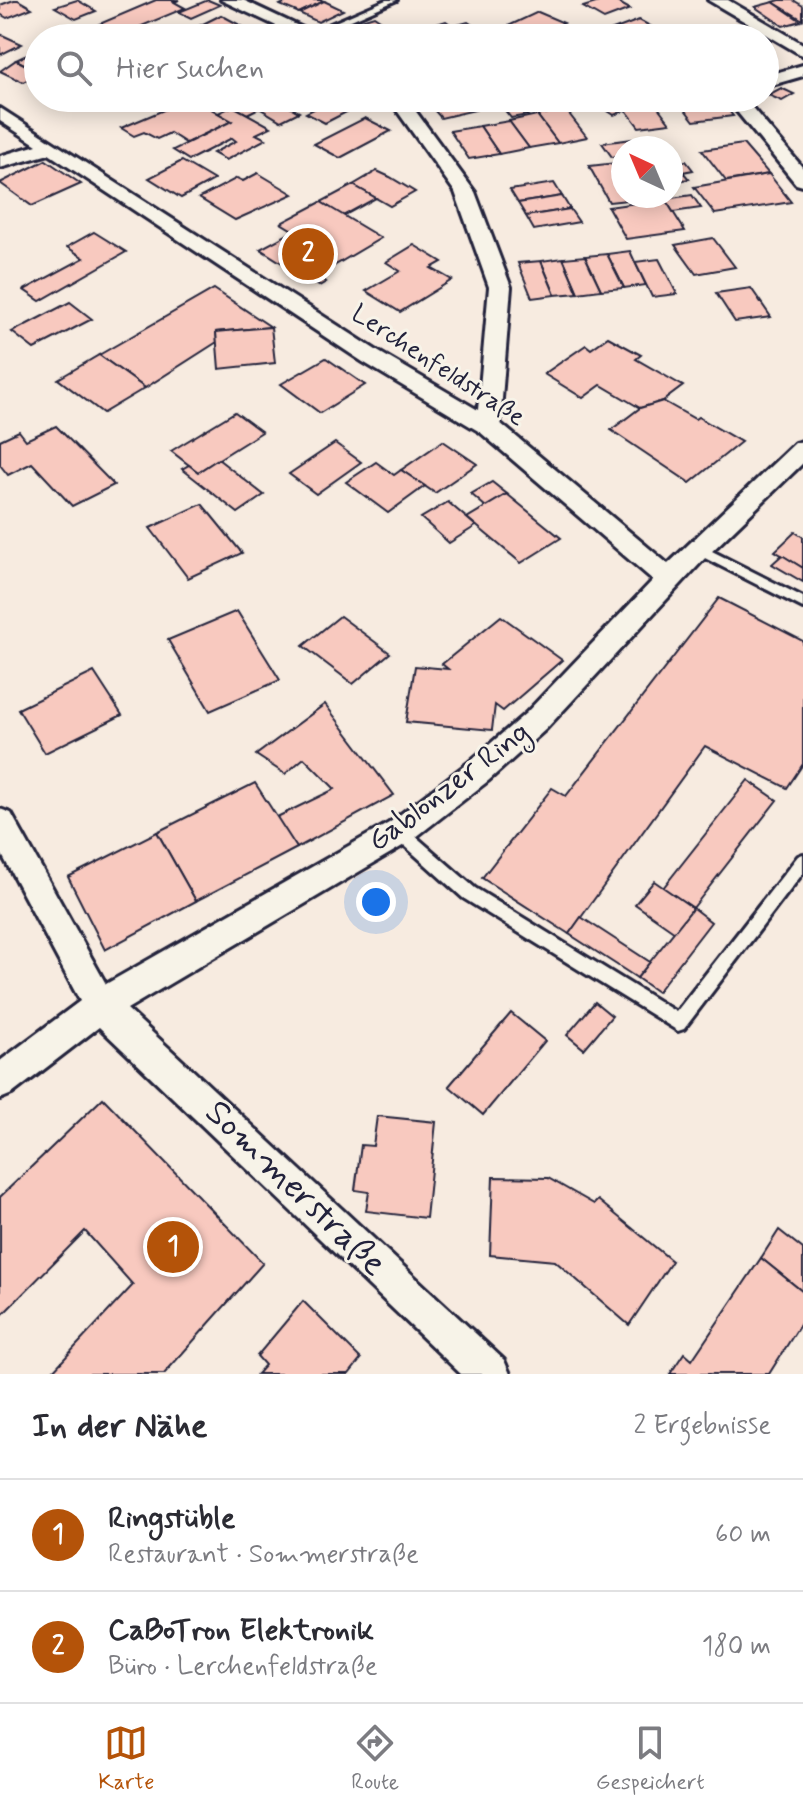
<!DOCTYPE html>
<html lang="de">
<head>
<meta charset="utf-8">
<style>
	:root { --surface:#fff; --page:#f7f7f7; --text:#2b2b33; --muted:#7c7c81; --line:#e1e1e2; --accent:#b45309 }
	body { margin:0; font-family:Mynerve,sans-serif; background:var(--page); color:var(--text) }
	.compass { position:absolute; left:611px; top:136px; width:72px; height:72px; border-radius:50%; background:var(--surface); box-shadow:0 4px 20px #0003; rotate:316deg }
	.you { position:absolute; left:376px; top:902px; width:28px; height:28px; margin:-20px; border:6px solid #fff; border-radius:50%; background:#1a73e8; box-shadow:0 0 0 12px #1a73e833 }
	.badge { display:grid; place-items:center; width:52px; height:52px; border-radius:50%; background:var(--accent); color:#fff; font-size:26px; font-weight:700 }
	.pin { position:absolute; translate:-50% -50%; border:4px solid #fff; box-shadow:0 2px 8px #0006 }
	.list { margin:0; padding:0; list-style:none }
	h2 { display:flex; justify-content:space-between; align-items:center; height:104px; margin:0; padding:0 32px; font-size:34px }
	h2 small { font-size:26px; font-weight:400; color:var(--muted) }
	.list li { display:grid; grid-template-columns:52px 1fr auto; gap:24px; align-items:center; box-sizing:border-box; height:112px; padding:0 32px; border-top:2px solid var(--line) }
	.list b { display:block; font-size:30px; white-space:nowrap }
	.list p { margin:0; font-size:26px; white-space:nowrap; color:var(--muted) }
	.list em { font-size:26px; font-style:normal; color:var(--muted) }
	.icon { flex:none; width:44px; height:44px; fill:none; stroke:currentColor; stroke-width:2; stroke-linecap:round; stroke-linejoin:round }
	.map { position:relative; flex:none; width:803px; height:1374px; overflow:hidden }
	.search { position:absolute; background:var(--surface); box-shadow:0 4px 20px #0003; left:24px; right:24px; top:24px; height:88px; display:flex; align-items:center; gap:20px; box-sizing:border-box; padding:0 28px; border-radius:44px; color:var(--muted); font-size:30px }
	.sheet { height:328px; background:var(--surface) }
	nav { display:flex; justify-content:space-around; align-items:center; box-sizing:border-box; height:112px; border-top:2px solid var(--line); background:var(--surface); font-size:22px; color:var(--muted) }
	nav a { display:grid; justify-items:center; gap:4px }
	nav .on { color:var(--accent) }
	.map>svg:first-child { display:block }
	.building { fill:#f8c9bf; stroke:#22223b; stroke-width:2 }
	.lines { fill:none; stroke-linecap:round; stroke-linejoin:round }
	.service-casing { stroke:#22223b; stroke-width:6 }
	.minor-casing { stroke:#22223b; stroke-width:6 }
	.service { fill:#f7f3e8; fill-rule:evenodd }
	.minor { fill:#f7f3e8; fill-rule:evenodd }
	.labels { text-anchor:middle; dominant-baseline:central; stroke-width:6; stroke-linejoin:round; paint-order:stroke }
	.far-street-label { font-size:26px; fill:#22223b; stroke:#f7f3e8 }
	.street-label { font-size:30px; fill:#22223b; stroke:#f7f3e8 }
	.near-street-label { font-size:36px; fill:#22223b; stroke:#f7f3e8 }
</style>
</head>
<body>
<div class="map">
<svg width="803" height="1374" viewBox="0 0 803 1374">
	<rect width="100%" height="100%" fill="#f7ebe0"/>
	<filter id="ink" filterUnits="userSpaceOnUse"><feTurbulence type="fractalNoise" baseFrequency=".0125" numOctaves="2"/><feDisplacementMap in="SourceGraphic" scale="16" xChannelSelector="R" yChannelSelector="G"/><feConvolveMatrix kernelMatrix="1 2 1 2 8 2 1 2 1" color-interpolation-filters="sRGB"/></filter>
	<g filter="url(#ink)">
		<!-- building -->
		<g class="building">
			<path d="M14 0H18L32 8 7 18 0 14V5Z"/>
			<path d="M77 0 96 11 76 19 55 7Z"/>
			<path d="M156 0H179L174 2 185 8 118 36 97 25Z"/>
			<path d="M208 0 220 5 191 18 179 12Z"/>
			<path d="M290 0H321L324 1 299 13 280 5Z"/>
			<path d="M591 0H626L619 3 630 9 604 19 583 7 596 3Z"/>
			<path d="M780 0H793L803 6V20L773 2Z"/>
			<path d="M324 1 343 10 318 22 299 13Z"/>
			<path d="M773 2 801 21 783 26 755 7Z"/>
			<path d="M538 12 564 23 535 38H525L504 28Z"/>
			<path d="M221 15 249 30 232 37 225 33 214 38H175Z"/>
			<path d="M374 16 386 24 378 26 389 35 355 38 339 27Z"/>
			<path d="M639 20 665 34 655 38H614L605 33Z"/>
			<path d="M446 21 460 31 438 38H379L389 35 392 38Z"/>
			<path d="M468 22 491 37 470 38 454 26Z"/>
			<path d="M0 34 22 44 0 55Z"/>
			<path d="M35 51 38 53V71L16 60Z"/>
			<path d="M16 60 38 71V75L23 82 0 71Z"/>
			<path d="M781 88 794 94 782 101 768 95Z"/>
			<path d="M192 98 232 121 186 143 170 133 157 139 144 132 134 136 121 128Z"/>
			<path d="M249 98H282L277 100 299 112 281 121 259 108 247 114 233 106Z"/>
			<path d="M335 98H355L364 103 325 123 306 113Z"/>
			<path d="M451 98H499L470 105 475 110 441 118 428 103Z"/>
			<path d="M605 98H637L645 103 614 115 594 102Z"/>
			<path d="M517 100 528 115 511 118 499 103Z"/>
			<path d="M654 102 670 123 639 127 626 110Z"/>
			<path d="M722 102 733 116 694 121 683 107Z"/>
			<path d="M233 106 271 127 256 134 266 139 226 160 213 153 236 141 232 138 189 160 173 150 232 121 218 113Z"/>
			<path d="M566 110 587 137 558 143 537 115Z"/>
			<path d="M537 115 558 143 529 148 509 121Z"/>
			<path d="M365 118 391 131 340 158 314 144Z"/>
			<path d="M509 121 529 148 499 154 480 126Z"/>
			<path d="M480 126 499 154 469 159 450 131Z"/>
			<path d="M632 139 639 148H623V156L612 157 602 143Z"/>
			<path d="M743 144 769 174 726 181 702 150Z"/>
			<path d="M673 153 679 162 686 161 693 170 683 172 689 179 671 182Z"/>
			<path d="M46 160 81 184 32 206 0 183Z"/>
			<path d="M182 161 214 180 181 198 149 178Z"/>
			<path d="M616 163 623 175V196L637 199 609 202 589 166Z"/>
			<path d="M377 171 390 177 415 192 390 206 353 185Z"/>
			<path d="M258 173 293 194 235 220 199 198 237 178 243 181Z"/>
			<path d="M769 174 791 202 715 214 694 187Z"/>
			<path d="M554 183 562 196 518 203 510 190Z"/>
			<path d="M353 185 376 198 343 216 321 202Z"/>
			<path d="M692 195 701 208 673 212 665 199Z"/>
			<path d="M562 196 570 209 526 216 518 203Z"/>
			<path d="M665 199 685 231 626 239 608 207Z"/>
			<path d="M321 202 381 238 317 276 326 282 319 286 260 249 294 231 281 223Z"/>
			<path d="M570 209 579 222 534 230 526 216Z"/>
			<path d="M94 232 126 252 40 301 24 290 84 258 67 247Z"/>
			<path d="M713 238 735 267 696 274 675 245Z"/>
			<path d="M414 245 442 262 431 268 452 280 400 312 366 291 400 271 386 262Z"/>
			<path d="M630 251 635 262 646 285 624 288 607 254Z"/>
			<path d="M607 254 624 288 601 290 585 256Z"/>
			<path d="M585 256 601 290 578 293 563 258Z"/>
			<path d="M563 258 578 293 555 295 541 261Z"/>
			<path d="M659 259 677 294 652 297 635 262Z"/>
			<path d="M541 261 555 295 532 298 518 263Z"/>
			<path d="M751 288 771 317 735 322 716 293Z"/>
			<path d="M214 289 271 327 216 332 217 342 145 388 99 355Z"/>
			<path d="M70 302 92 319 34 349 12 332Z"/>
			<path d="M271 327 275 363 219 369 216 332Z"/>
			<path d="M608 337 641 355 636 359 683 386 663 401 640 408 601 385 583 398 544 374 586 345 591 349Z"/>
			<path d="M99 355 145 388 103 413 58 379Z"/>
			<path d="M326 358 365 385 320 413 281 384Z"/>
			<path d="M663 401 695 419 698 417 741 442 690 483 611 430 640 408Z"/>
			<path d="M235 412 262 432 198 472 171 451Z"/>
			<path d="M56 426 114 485 72 506 32 463 8 475 0 465V440L19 431 26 440Z"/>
			<path d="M443 441 477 464 435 493 401 470Z"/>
			<path d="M335 443 361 462 316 494 289 474Z"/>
			<path d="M218 459 264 495 238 513 182 469 189 465 198 472Z"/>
			<path d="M376 462 394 475 401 470 425 486 388 513 346 482Z"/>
			<path d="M492 482 507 494 486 507 471 494Z"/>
			<path d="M507 494 561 538 521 563 467 518Z"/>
			<path d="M448 502 476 526 449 543 421 518Z"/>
			<path d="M202 504 242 553 188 578 150 528Z"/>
			<path d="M795 532 803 537V568L775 551Z"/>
			<path d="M782 555 803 568V582L772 564Z"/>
			<path d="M719 598 803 641V764L787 788 705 746 569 934 482 878 552 788 566 796Z"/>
			<path d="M237 611 280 680 210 711 168 640Z"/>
			<path d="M340 616 390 653 353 684 303 646Z"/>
			<path d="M501 616 562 660 503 711 495 705 492 730 406 722 415 666 448 669 442 664Z"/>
			<path d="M94 672 122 715 45 753 18 709Z"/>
			<path d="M325 704 394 795 297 848 275 818 335 789 304 758 285 774 256 755Z"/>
			<path d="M748 780 777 800 693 908 663 888Z"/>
			<path d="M255 783 297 848 196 901 157 832Z"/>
			<path d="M157 832 196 901 105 950 68 877Z"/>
			<path d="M654 881 693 908 675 932 635 904Z"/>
			<path d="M693 908 711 922 657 992 637 978Z"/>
			<path d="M581 917 650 962 637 978 569 934Z"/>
			<path d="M595 1002 612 1016 584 1049 567 1035Z"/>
			<path d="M511 1013 545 1041 483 1115 449 1086Z"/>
			<path d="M103 1098 263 1263 164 1374H50L133 1285 85 1231 0 1317V1197Z"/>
			<path d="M377 1116 436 1122 426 1218 366 1211 369 1192 355 1190 361 1145 373 1146Z"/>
			<path d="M493 1177 548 1178 594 1204 598 1200 672 1261 629 1325 555 1261 490 1255Z"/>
			<path d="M779 1230 803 1249V1292L761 1258Z"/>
			<path d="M761 1258 803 1292V1320L769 1374H670L684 1353 692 1360Z"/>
			<path d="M303 1301 361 1359 349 1374H257L265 1365 257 1356Z"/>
		</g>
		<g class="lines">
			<defs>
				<g id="service">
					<path d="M386 0H397L312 37 305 35Z"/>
					<path d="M698 544 803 597V608L693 552 692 549Z"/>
					<path d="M400 825 405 827 475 888 676 1012 798 856 803 854V873L684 1029 678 1031 463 898 395 837 392 832 395 827Z"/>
				</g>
				<g id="minor">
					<path d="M221 0H243L324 38H302Z"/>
					<path d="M708 0H728L803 44V56Z"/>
					<path d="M803 65V76L765 87V76Z"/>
					<path d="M388 98H406L475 192 511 287 500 423 668 564 795 443 803 441V463L707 556 546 729 488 781 411 841 127 1009 504 1360 510 1374H461L99 1027 12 1094 0 1099V1061L80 1001 0 851V809L11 813 106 984 389 823 468 763 526 713 653 580 480 432 363 362 49 154 0 168V156L37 145 0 121V108L379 352 478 410 489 287 455 192Z"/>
					<path d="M733 98H751L749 104 803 168V186L796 184 734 108 731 104Z"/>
				</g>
			</defs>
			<!-- service casing -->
			<use href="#service" class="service-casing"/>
			<!-- minor casing -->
			<use href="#minor" class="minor-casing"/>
			<!-- service -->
			<use href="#service" class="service"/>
			<!-- minor -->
			<use href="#minor" class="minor"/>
		</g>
	</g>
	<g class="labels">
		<!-- far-street labels -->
		<g class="far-street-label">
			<text transform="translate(438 366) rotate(33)">Lerchenfeldstraße</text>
		</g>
		<!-- street labels -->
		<g class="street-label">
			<text transform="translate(449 787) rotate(-37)">Gablonzer Ring</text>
		</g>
		<!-- near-street labels -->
		<g class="near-street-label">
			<text transform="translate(295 1189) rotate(44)">Sommerstraße</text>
		</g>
	</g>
</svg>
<svg class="compass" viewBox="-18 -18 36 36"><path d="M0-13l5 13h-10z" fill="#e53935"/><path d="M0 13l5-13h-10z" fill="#7c7c81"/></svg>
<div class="you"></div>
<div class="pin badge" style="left:173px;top:1247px">1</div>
<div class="pin badge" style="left:308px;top:254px">2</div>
<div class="search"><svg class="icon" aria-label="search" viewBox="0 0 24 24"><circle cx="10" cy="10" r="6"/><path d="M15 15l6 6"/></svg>Hier suchen</div>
</div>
<section class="sheet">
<h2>In der Nähe<small>2 Ergebnisse</small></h2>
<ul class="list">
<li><span class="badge">1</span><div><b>Ringstüble</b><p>Restaurant · Sommerstraße</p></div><em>60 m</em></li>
<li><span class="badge">2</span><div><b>CaBoTron Elektronik</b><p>Büro · Lerchenfeldstraße</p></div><em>180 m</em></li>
</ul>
</section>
<nav>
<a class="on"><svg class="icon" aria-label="map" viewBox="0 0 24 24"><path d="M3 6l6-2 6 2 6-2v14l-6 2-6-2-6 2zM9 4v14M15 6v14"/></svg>Karte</a>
<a><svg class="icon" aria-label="directions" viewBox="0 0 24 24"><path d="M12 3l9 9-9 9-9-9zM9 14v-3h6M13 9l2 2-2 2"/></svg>Route</a>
<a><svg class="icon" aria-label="saved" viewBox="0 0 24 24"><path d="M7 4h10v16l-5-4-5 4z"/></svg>Gespeichert</a>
</nav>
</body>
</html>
